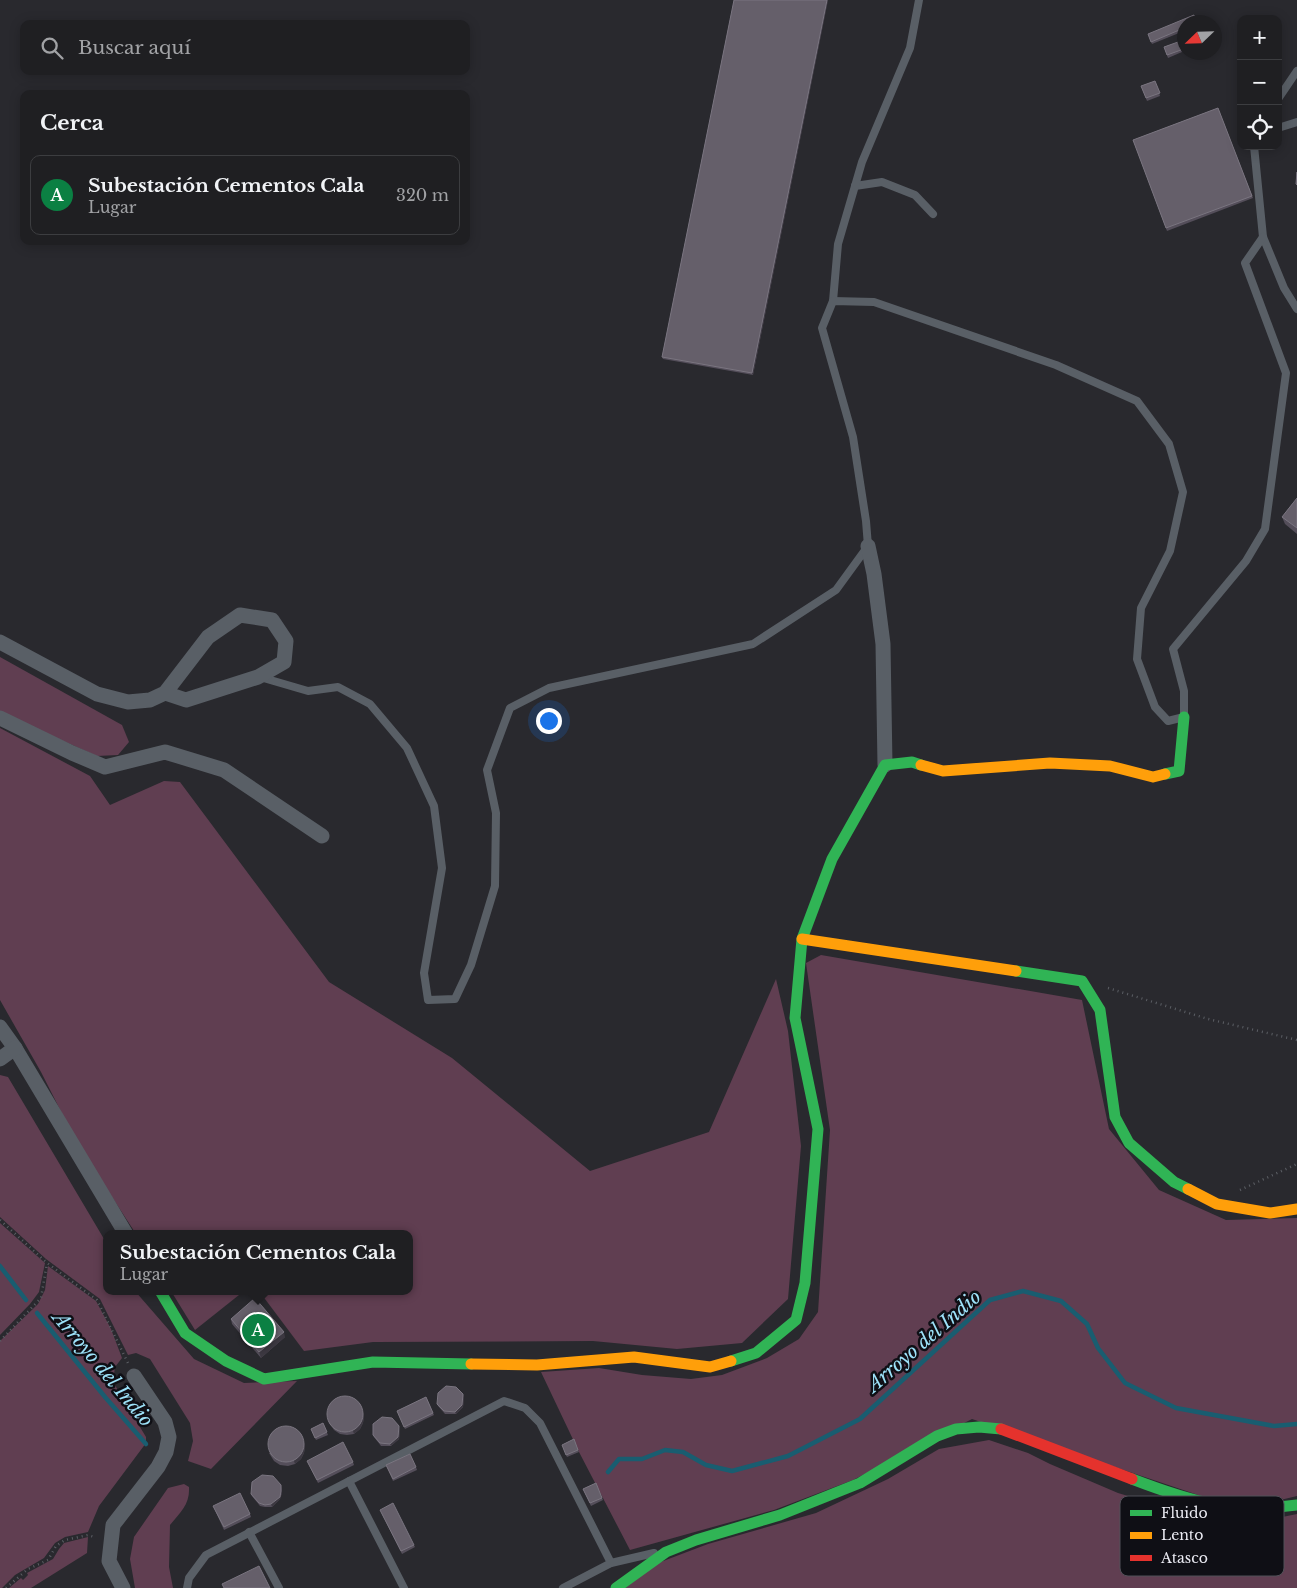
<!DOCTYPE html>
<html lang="es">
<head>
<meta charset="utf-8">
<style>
	:root { --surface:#1f1f22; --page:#2c2c2f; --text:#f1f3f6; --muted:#a1a2a5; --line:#3c3d40; --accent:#0b8043 }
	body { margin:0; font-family:"Libre Baskerville",serif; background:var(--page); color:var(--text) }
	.controls { position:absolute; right:15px; top:15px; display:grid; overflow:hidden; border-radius:10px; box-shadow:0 2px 12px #0003 }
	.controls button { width:45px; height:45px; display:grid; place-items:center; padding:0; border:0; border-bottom:1px solid var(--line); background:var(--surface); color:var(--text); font:25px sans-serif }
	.compass { position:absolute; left:1177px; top:15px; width:45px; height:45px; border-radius:50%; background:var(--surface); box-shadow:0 2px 12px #0003; rotate:247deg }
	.you { position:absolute; left:548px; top:720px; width:18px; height:18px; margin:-12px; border:4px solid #fff; border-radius:50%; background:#1a73e8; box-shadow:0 0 0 8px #1a73e833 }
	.badge { display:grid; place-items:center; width:32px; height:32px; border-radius:50%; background:var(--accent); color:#fff; font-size:16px; font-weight:700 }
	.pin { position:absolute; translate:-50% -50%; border:2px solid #fff; box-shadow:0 1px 5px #0006 }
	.popup { position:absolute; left:103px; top:1230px; width:310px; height:65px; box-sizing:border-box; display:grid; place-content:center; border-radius:10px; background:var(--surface); filter:drop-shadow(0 1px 4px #0005); font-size:16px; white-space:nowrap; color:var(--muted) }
	.popup b { font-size:19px; color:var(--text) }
	.popup::after { content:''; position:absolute; left:50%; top:100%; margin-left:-10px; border:10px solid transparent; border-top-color:var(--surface) }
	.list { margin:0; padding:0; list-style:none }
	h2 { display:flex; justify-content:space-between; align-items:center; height:65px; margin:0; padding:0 20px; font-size:21px }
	h2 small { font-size:16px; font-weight:400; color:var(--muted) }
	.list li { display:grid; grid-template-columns:32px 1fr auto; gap:15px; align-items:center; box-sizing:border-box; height:80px; margin:0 10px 10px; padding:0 10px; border:1px solid var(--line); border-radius:10px }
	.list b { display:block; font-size:19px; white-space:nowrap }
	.list p { margin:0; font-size:16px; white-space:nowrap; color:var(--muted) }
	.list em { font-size:16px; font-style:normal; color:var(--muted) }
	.icon { flex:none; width:28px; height:28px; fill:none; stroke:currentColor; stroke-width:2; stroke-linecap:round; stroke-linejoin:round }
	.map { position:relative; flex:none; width:1297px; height:1588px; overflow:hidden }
	.search { position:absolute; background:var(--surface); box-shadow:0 2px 12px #0003; left:20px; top:20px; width:450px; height:55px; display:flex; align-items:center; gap:12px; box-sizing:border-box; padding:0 18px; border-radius:10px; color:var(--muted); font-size:19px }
	.panel { position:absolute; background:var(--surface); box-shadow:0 2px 12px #0003; left:20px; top:90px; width:450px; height:155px; border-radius:10px }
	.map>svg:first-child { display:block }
	.green { fill:#603e51 }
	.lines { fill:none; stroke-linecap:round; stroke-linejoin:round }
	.stream { stroke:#195d70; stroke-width:4.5 }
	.path { stroke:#5c5f65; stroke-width:2.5; stroke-dasharray:1 4; stroke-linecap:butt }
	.lane { stroke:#595f66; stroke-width:8 }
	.street { stroke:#595f66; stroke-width:15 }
	.fast { stroke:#30b455; stroke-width:11 }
	.slow { stroke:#ff9f0a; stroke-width:11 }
	.jam { stroke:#e5322d; stroke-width:11 }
	.wall { fill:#544e5a }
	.shaded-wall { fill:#3c3841 }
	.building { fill:#655f6a; stroke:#7a7580 }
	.labels { text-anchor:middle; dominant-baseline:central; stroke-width:5; stroke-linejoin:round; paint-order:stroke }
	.water-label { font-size:19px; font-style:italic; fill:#9de2f9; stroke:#0f0f15 }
	.key { fill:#0f0f15; stroke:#515158; stroke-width:1 }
	.key-label { font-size:14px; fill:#ebebf3 }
</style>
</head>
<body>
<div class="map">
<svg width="1297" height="1588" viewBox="0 0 1297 1588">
	<rect width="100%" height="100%" fill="#29292e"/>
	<!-- green -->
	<g class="green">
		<path d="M0 657 122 725 129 742 118 755 97 756 0 713Z"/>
		<path d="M0 728 90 776 110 805 164 781 180 782 329 982 452 1058 590 1171 709 1132 776 979 788 1031 801 1146 788 1299 742 1343 677 1349 593 1341 373 1342 304 1351 259 1291H409V1234H136L77 1143 41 1072 0 1000Z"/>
		<path d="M821 955 1082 1000 1109 1129 1159 1190 1226 1220 1297 1218V1496L1255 1506 1207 1498 972 1419 853 1480 774 1510 630 1550 579 1452 541 1372 599 1368 642 1375 691 1379 722 1375 767 1358 799 1339 818 1312 830 1130 806 963Z"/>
		<path d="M0 1075 8 1077 107 1244V1291H135L194 1359 244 1383 297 1381 211 1469 188 1461 193 1441 190 1423 150 1359 136 1353 128 1355 100 1299 46 1259 0 1217Z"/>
		<path d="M0 1223 45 1263 39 1292 30 1304 0 1335Z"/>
		<path d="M48 1266 96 1301 111 1329 122 1358 115 1367 113 1382 146 1437V1443L99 1506 88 1532 65 1537 55 1543 44 1558 15 1575 2 1588H0V1341L38 1304 45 1290Z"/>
		<path d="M171 1291H244L195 1330Z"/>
		<path d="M989 1440 1028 1453 1050 1464 1118 1493 1201 1518 1258 1522 1297 1514V1588H625L658 1563 708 1544 816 1513 888 1479 939 1449Z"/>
		<path d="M184 1484 189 1487C190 1504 181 1512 170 1525L169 1567 173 1588H135L130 1559 134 1537 168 1488Z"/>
		<path d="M88 1537 87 1553 31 1588H9L21 1578 23 1580 28 1575 27 1573 53 1559 59 1549 64 1543Z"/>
	</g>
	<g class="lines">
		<!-- stream -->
		<g class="stream">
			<path d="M0 1266 26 1300"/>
			<path d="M37 1313 105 1397 146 1444"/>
			<path d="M608 1472 619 1459H642L665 1450 683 1452 706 1465 732 1471 788 1456 860 1419 990 1300 1023 1291 1061 1301 1087 1324 1098 1348 1125 1383 1176 1408 1274 1426 1297 1424"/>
		</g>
		<!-- path -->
		<g class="path">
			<path d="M1108 988 1208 1019 1297 1040"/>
			<path d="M1240 1190 1297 1164"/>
			<path d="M0 1220 47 1263 97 1300 128 1363"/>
			<path d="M0 1341 41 1298 47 1263"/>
			<path d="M6 1588 28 1569 48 1560 56 1546 65 1540 88 1535 94 1537"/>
		</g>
		<!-- lane -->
		<g class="lane">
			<path d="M1278 99 1297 71"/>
			<path d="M1278 128 1297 122"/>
			<path d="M1254 146 1263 237 1284 288 1297 309"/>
			<path d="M855 186 882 182 915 195 933 214"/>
			<path d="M833 301 838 244 862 162 910 48 919 0"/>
			<path d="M260 677 308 691 338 687 370 704 407 748 434 806 442 868 424 973 428 1000 455 999 471 965 495 886 496 813 487 770 510 708 549 688 753 644 836 590 868 546 866 521 853 437 822 328 833 301 874 302 1056 365 1137 401 1169 444 1183 492 1170 551 1141 608 1137 659 1155 707 1168 721 1184 717V691L1173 649 1246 561 1265 529 1286 373 1245 263 1263 237"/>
			<path d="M349 1481 404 1588"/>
			<path d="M249 1532 279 1588"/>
			<path d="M187 1588 189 1578 206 1555 504 1401 525 1408 540 1423 611 1563"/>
			<path d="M563 1588 611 1563 654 1553"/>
		</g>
		<!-- street -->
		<g class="street">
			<path d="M868 546 874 574 883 644 885 765"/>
			<path d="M0 642 97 694 128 702 150 700 165 693 208 637 240 615 272 620 286 641 284 662 258 677 186 700 165 693"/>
			<path d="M0 718 72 753 105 767 165 752 224 770 322 836"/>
			<path d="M0 1027 15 1048 126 1234"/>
			<path d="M0 1059 15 1048"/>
			<path d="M123 1588 109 1561 113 1525 158 1467 166 1452 169 1437 165 1422 134 1376"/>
		</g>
		<!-- fast -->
		<g class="fast">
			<path d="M1165 774 1179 771 1184 717"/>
			<path d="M1016 971 1082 981 1100 1010 1115 1117 1129 1143 1174 1182 1188 1189"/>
			<path d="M160 1291 185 1333 226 1361 264 1379 373 1362 471 1364"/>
			<path d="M731 1361 756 1353 796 1320 805 1283 818 1129 795 1018 802 939 832 859 885 765 912 762 921 765"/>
			<path d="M1132 1479C1192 1502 1232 1514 1297 1505"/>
			<path d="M616 1588 666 1552 696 1540 780 1515 860 1483 937 1436 956 1429 979 1427 1001 1429"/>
		</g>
		<!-- slow -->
		<g class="slow">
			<path d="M921 765 943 771 1050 763 1110 766 1153 777 1165 774"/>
			<path d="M802 939 1016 971"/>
			<path d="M1188 1189 1217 1204 1270 1213 1297 1209"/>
			<path d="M471 1364 537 1365 634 1357 710 1367 731 1361"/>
		</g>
		<!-- jam -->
		<path class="jam" d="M1001 1429 1132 1479"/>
	</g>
	<!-- wall -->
	<g class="wall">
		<path d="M734 0H828L753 375 663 359 662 357Z"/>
		<path d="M1184 22V31L1152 44 1148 34Z"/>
		<path d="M1178 42 1182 52 1168 58 1164 47Z"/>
		<path d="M1155 81 1160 96 1147 101 1141 86Z"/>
		<path d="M1218 108 1253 198 1167 231 1133 140Z"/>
		<path d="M1297 498V534L1285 524 1282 517Z"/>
		<path d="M231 1319 285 1337 261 1358 232 1324Z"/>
		<path d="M463 1394 464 1397 463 1407 456 1414H445L438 1406 437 1404Z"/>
		<path d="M426 1397 434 1415 405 1429 397 1411Z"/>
		<path d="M364 1416 363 1423 360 1429 354 1434 347 1435 340 1434 334 1430 329 1422Z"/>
		<path d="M323 1423 328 1435 316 1440 311 1429Z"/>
		<path d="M400 1429 399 1439 391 1446H381L374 1437 373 1435Z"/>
		<path d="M574 1439 579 1452 567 1457 562 1445Z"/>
		<path d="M305 1446 304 1453 301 1459 295 1464 288 1466 280 1465 274 1461 269 1453Z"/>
		<path d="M353 1462 354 1465 318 1483 308 1463Z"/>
		<path d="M386 1465 416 1467 417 1470 393 1481Z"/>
		<path d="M596 1483 603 1500 591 1506 583 1489Z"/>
		<path d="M281 1485 282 1493 280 1499 272 1507H265L260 1506 252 1496 251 1494Z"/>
		<path d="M213 1506 250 1514 251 1517 224 1530Z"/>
		<path d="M381 1512 414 1545 415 1547 402 1554Z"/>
	</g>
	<!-- shaded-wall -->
	<g class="shaded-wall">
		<path d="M827 0H828L753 375 752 373Z"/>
		<path d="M284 1332 285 1337 261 1358 259 1352Z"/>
		<path d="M463 1394 464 1397 463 1407 456 1414 455 1412Z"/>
		<path d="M362 1407 364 1416 363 1423 360 1429 354 1434 353 1431Z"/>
		<path d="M399 1426 400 1429 399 1439 391 1446 390 1444Z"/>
		<path d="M302 1436 305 1446 304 1453 301 1459 295 1464 294 1461Z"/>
		<path d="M281 1485 282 1493 280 1499 272 1507 271 1504Z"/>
	</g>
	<!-- building -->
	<g class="building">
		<path d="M734 0H827L752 373 662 357Z"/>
		<path d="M1194 15 1197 22H1184V28L1151 42 1148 34Z"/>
		<path d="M1184 35V45L1181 36Z"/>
		<path d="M1178 42 1181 50 1167 55 1164 47Z"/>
		<path d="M1155 81 1160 93 1146 98 1141 86Z"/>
		<path d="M1218 108 1252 196 1166 228 1133 140Z"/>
		<path d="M1297 172V185L1296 184Z"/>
		<path d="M1297 498V528L1282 517Z"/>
		<path d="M255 1298 284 1332 259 1352 231 1319Z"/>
		<path d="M446 1386 456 1387 463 1394 462 1405 455 1412 444 1411 437 1404 438 1393Z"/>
		<circle cx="345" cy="1414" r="18"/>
		<path d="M426 1397 433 1413 404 1427 397 1411Z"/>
		<path d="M382 1417 392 1418 399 1426 398 1437 390 1444 380 1443 373 1435V1424Z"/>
		<path d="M323 1423 327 1432 315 1438 311 1429Z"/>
		<circle cx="286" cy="1444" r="18"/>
		<path d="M574 1439 578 1450 566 1455 562 1445Z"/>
		<path d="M343 1442 353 1462 317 1480 307 1461Z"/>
		<path d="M410 1454 416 1467 393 1479 386 1465Z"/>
		<path d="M262 1475 273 1476 281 1485V1491L280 1497 271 1504 265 1505 259 1503 251 1494 252 1482Z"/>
		<path d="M596 1483 602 1498 590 1503 583 1489Z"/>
		<path d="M240 1493 250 1514 224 1527 213 1506Z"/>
		<path d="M393 1503 414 1545 401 1551 380 1510Z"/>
		<path d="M259 1566 270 1588H224L222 1584Z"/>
	</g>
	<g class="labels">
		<!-- water labels -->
		<g class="water-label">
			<text transform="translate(924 1341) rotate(-41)">Arroyo del Indio</text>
			<text transform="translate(103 1369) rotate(50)">Arroyo del Indio</text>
		</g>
	</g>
	<!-- legend -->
	<rect x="1120" y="1496" width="164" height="80" rx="8" class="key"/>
	<rect x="1130" y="1510" width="22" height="6" fill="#30b455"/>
	<rect x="1130" y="1532" width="22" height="7" fill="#ff9f0a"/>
	<rect x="1130" y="1555" width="22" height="6" fill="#e5322d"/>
	<g class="key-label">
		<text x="1161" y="1518">Fluido</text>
		<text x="1161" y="1540">Lento</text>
		<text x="1161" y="1563">Atasco</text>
	</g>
</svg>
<div class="controls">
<button>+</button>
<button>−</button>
<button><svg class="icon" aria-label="locate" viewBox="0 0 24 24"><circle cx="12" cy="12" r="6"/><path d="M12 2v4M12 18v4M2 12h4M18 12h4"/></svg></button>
</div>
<svg class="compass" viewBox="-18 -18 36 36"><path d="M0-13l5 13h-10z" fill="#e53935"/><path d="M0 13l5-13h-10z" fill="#a1a2a5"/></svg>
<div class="you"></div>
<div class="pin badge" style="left:258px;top:1330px">A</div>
<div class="popup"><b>Subestación Cementos Cala</b>Lugar</div>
<div class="search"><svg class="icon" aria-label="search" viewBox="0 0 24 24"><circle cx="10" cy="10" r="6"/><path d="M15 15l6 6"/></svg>Buscar aquí</div>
<section class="panel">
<h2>Cerca<small></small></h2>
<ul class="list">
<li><span class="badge">A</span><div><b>Subestación Cementos Cala</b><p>Lugar</p></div><em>320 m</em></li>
</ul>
</section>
</div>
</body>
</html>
